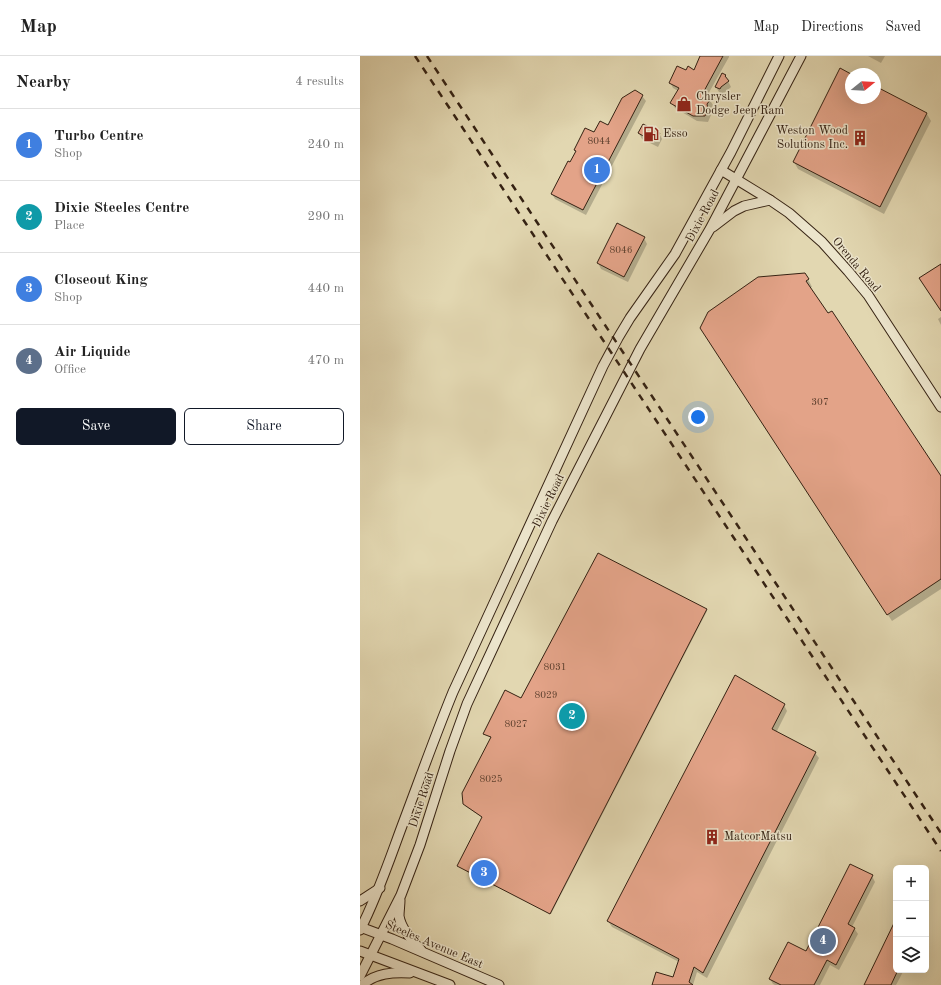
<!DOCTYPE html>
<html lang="en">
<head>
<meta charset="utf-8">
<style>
	:root { --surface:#fff; --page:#f6f6f6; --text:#222; --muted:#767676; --line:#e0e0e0; --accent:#111827 }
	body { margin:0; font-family:"Old Standard TT",serif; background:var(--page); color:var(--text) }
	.controls { position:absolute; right:12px; bottom:12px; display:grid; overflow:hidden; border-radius:6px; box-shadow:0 4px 16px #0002 }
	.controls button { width:36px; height:36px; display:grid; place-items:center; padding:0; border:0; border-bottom:1px solid var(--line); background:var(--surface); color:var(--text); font:20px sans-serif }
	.compass { position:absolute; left:485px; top:12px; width:36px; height:36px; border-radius:50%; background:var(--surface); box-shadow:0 4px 16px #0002; rotate:72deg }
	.you { position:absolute; left:338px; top:361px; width:14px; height:14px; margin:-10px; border:3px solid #fff; border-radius:50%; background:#1a73e8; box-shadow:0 0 0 6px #1a73e833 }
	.badge { display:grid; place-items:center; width:26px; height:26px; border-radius:50%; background:var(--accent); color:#fff; font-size:13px; font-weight:700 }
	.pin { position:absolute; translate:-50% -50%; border:2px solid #fff; box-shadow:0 1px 4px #0006 }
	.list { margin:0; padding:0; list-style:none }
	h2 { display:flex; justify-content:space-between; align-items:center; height:52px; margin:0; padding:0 16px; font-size:17px }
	h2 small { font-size:13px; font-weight:400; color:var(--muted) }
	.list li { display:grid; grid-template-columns:26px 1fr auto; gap:12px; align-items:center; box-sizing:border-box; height:72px; padding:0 16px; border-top:1px solid var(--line) }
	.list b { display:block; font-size:15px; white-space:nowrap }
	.list p { margin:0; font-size:13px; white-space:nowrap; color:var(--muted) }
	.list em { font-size:13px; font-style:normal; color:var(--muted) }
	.actions { display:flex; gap:8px; padding:12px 16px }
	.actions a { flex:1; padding:9px 0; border:1px solid var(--accent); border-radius:6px; text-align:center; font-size:14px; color:var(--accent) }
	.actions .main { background:var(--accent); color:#fff }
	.icon { flex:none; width:22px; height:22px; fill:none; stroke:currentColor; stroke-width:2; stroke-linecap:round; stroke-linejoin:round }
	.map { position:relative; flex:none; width:581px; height:929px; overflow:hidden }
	header { display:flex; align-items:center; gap:24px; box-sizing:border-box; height:56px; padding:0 20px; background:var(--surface); border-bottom:1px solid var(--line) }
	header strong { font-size:19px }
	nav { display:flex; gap:22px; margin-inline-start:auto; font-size:14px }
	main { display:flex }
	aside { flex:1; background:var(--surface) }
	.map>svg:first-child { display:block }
	.shadow { fill:#0003 }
	.building { fill:#e3a388; stroke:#352213 }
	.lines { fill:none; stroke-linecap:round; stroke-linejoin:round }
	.secondary-casing { stroke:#352213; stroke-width:11 }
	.secondary { stroke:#ece5cc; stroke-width:9 }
	.rail { stroke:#352213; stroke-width:2.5; stroke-dasharray:7 7; stroke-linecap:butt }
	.labels { text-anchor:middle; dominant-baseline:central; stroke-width:3; stroke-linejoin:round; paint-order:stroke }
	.number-label { font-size:10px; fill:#604230 }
	.poi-label { font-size:12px; fill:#352213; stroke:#ece5cc; text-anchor:start }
	.street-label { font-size:12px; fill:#352213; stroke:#ece5cc }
</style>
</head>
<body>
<header>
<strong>Map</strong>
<nav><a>Map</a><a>Directions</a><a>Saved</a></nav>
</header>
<main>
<aside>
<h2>Nearby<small>4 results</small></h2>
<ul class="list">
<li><span class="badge" style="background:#3f7fe0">1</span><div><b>Turbo Centre</b><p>Shop</p></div><em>240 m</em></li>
<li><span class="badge" style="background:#0f9aa8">2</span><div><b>Dixie Steeles Centre</b><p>Place</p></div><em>290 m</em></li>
<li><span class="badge" style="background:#3f7fe0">3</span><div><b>Closeout King</b><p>Shop</p></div><em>440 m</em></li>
<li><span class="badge" style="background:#5c6f8a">4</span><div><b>Air Liquide</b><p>Office</p></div><em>470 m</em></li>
</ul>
<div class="actions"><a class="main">Save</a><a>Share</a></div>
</aside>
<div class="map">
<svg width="581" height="929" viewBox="0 0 581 929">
	<rect width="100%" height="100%" fill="#e2d7b1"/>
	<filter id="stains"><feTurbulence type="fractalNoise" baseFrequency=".005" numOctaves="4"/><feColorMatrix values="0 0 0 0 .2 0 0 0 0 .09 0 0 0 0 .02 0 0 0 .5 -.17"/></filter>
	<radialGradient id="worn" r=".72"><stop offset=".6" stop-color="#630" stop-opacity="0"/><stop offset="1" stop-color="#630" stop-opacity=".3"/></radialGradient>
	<!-- shadow -->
	<g class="shadow">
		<path d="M341 0H369V1L347 40 353 49 350 54 351 59 348 66 337 65 315 52 312 47 318 35 313 32 310 26 327 16 334 15Z"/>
		<path d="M508 0H525L521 7Z"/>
		<path d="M365 19 371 31 363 38 359 36 356 31Z"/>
		<path d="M491 19V42H515V31L567 58 571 65 524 158 438 113 434 106Z"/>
		<path d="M282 40 286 45 226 159 195 143 192 138 216 96 215 94 235 77 249 71Z"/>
		<path d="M279 77H299L302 83 298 91 282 83Z"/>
		<path d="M284 182 287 188 268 226 241 213 238 207Z"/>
		<path d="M448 223 452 231 450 232 581 422V533L532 565 345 279Z"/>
		<path d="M581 261V269L578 263Z"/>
		<path d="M239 498 347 554V555L191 858 99 811 123 762 105 750 104 748 132 682 125 679 124 678 161 644Z"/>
		<path d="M424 649 427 655 416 677 455 697 459 702 347 922 337 916 333 929H293L313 922 319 906 252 871 248 865Z"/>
		<path d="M512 820 515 826 492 871 494 872 498 878 479 914 470 909 460 929H415L413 928 410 923 446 896Z"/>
		<path d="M536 867V914H544L536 929H505Z"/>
	</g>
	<!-- building -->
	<g class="building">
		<path d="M340 0H363L343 37 348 38 347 40 351 43 347 48 348 53 345 60H333L310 47 319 32 309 27 317 10 326 14 328 10 334 14Z"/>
		<path d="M480 12 491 18V42H515V30L567 57 520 151 433 106Z"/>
		<path d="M362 17 366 19 365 20 369 25 361 31 360 33 355 31Z"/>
		<path d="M275 34 283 39 223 154 191 138 208 105 210 106 216 95 214 94 225 72 234 76 240 65 248 69 262 42Z"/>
		<path d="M283 68 300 77 294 86 278 77Z"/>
		<path d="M257 167 285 181 264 221 237 207Z"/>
		<path d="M581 208V255L559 222Z"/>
		<path d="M445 217 449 223 446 225 468 257 472 255 581 420V523L527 559 340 272 348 256 398 221Z"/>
		<path d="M238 497 347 553 190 858 97 810 122 761 103 748 102 737 131 681 123 678 145 634 161 642Z"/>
		<path d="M375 619 425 648 412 673 456 696 343 917 334 911 329 926 333 929H292L296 916 313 921 319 903 247 865Z"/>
		<path d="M490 808 513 819 488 868 495 872 476 909 467 904 454 929H421L409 923 428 886 446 895Z"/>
		<path d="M535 865 536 914H538L531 929H504Z"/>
	</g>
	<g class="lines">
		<defs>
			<g id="secondary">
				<path d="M361 114 410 144 429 157 462 186 488 215 508 239 581 351"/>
				<path d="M353 171 374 155 384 150 410 144"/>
				<path d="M40 844C40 849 39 855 39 860 41 873 52 885 61 894"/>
				<path d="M0 845 20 832"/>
				<path d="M0 871 32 883 139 929"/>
				<path d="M0 874C17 841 29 805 42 770 59 725 75 680 93 636L243 310 258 282 270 262 315 198 371 96 419 0"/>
				<path d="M0 895 90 929"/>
				<path d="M0 920 41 839 60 789 90 695 107 648 192 465 280 293 350 173 441 0"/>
				<path d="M2 929C16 917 33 916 50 917"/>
			</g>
		</defs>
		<!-- secondary casing -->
		<use href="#secondary" class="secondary-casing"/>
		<!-- secondary -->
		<use href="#secondary" class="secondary"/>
		<!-- rail -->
		<g class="rail">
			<path d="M55 0 581 795"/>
			<path d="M67 0 581 777"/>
		</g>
	</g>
	<!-- icons -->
	<defs>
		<symbol id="shop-bare" viewBox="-9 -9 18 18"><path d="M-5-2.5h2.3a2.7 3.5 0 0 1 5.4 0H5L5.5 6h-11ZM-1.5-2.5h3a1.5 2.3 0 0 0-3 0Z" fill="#8f2418" stroke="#ece5cc" stroke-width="2.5" paint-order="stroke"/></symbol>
		<symbol id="fuel-bare" viewBox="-9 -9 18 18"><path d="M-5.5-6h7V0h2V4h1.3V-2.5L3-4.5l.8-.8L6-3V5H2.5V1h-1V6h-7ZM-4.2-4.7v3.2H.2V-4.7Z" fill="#8f2418" stroke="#ece5cc" stroke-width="2.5" paint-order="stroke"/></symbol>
		<symbol id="building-bare" viewBox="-9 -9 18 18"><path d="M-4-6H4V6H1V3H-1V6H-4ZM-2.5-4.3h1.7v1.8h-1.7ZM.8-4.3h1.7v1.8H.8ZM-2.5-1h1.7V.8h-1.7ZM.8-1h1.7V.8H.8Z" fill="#8f2418" stroke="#ece5cc" stroke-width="2.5" paint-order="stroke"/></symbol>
	</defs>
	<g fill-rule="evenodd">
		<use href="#shop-bare" x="313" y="37" width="22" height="22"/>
		<use href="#fuel-bare" x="280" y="67" width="22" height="22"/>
		<use href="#building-bare" x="489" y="71" width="22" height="22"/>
		<use href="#building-bare" x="341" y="770" width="22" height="22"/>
	</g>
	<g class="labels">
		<!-- number labels -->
		<g class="number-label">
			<text x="239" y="85">8044</text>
			<text x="261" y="194">8046</text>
			<text x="460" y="346">307</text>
			<text x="195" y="611">8031</text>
			<text x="186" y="639">8029</text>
			<text x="156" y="668">8027</text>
			<text x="131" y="723">8025</text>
		</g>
		<!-- poi labels -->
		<g class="poi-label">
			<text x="336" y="41">Chrysler<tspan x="336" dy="14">Dodge Jeep Ram</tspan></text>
			<text x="488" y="75" text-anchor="end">Weston Wood<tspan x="488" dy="14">Solutions Inc.</tspan></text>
			<text x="303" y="78">Esso</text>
			<text x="364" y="781">MatcorMatsu</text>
		</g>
		<!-- street labels -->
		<g class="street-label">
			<text transform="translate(343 160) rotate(-62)">Dixie Road</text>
			<text transform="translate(496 209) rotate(50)">Orenda Road</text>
			<text transform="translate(189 445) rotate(-64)">Dixie Road</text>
			<text transform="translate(62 744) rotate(-72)">Dixie Road</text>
			<text transform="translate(74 889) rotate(23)">Steeles Avenue East</text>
		</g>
	</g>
	<rect width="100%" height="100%" filter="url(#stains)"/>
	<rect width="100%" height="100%" fill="url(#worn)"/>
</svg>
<div class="controls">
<button>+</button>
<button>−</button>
<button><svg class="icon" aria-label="layers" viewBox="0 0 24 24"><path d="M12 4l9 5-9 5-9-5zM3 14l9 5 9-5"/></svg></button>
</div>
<svg class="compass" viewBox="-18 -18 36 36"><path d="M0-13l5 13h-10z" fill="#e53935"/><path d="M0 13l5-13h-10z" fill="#767676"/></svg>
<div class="you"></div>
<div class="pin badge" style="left:237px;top:114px;background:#3f7fe0">1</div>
<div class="pin badge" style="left:212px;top:660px;background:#0f9aa8">2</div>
<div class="pin badge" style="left:124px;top:817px;background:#3f7fe0">3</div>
<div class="pin badge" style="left:463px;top:885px;background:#5c6f8a">4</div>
</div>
</main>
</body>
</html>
